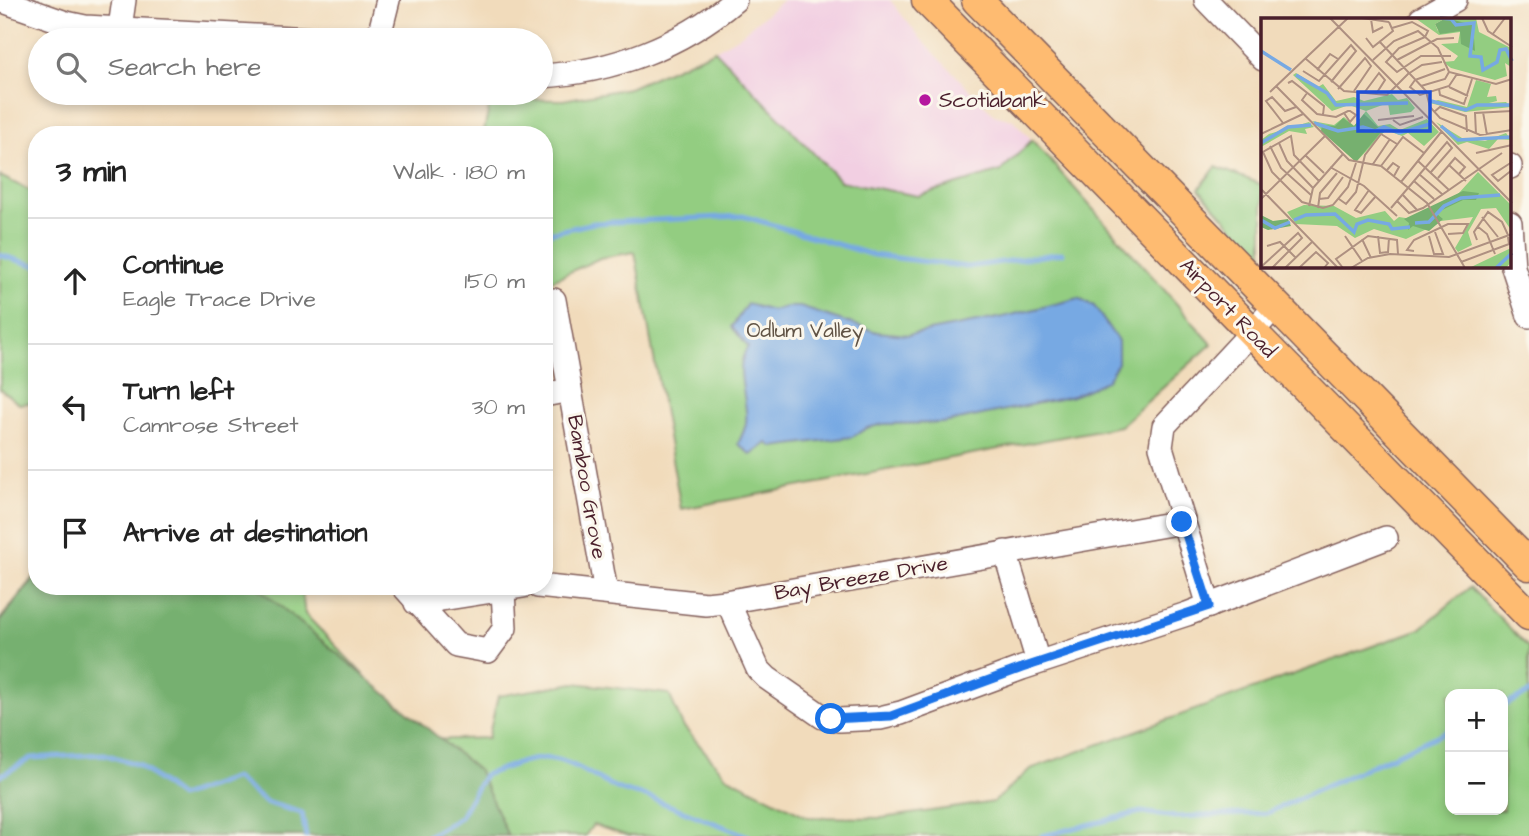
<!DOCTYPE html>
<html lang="en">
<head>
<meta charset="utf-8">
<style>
	:root { --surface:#fff; --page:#f6f6f6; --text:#222; --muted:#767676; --line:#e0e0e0 }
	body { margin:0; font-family:"Architects Daughter",sans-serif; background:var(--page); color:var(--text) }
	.controls { position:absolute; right:21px; bottom:21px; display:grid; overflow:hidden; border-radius:14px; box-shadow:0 4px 10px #0003 }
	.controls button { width:63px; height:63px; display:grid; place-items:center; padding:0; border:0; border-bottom:2px solid var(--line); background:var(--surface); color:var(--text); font:35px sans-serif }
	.stop { position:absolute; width:21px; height:21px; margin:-16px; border:5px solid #1a73e8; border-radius:50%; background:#fff }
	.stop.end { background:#1a73e8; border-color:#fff; box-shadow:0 2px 7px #0008 }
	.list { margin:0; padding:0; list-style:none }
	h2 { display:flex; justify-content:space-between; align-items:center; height:91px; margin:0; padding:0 28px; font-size:30px }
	h2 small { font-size:23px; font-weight:400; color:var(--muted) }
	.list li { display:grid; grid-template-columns:46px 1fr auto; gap:21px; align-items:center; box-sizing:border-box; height:126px; padding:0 28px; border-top:2px solid var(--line) }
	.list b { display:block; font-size:26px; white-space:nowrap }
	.list p { margin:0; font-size:23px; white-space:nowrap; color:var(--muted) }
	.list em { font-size:23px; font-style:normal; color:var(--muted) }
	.icon { flex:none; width:38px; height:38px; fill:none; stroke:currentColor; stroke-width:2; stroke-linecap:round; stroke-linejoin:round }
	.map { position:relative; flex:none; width:1529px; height:836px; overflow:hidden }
	.search { position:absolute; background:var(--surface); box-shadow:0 4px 10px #0003; left:28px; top:28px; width:525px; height:77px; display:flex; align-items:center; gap:18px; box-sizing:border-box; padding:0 24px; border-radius:38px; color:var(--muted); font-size:26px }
	.panel { position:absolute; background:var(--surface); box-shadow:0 4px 10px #0003; left:28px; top:126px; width:525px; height:469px; border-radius:28px }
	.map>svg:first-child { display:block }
	.built { fill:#f2cfe2 }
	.green { fill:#93cd81; stroke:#6e7656; stroke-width:2; fill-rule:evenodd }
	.forest { fill:#76b06f; stroke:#60684d; stroke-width:2 }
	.water { fill:#77a9e3; stroke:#606487; stroke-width:2 }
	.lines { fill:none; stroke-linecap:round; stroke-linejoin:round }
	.stream { stroke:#77a9e3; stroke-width:5 }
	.minor-casing { stroke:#84615d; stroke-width:26 }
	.major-casing { stroke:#84615d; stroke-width:33 }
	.minor { stroke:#fff; stroke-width:23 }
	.major { stroke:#febb71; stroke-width:30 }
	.route { stroke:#1a73e8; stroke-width:9 }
	.poi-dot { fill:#b5179e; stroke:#fbf7ec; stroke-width:2.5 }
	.labels { text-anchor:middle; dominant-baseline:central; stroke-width:6; stroke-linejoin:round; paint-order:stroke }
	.poi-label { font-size:21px; fill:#4a1f2b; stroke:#fbf7ec; text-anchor:start }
	.street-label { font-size:21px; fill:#4a1f2b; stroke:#fbf7ec }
	.park-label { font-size:21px; fill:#605345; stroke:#fbf7ec }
	.inset-river { fill:none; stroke:#77a9e3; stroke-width:3.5 }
	.inset-road { fill:none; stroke:#ae9081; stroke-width:2 }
	.view { fill:#1d4ed8; fill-opacity:0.15; stroke:#1d4ed8; stroke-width:3.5 }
	.inset-edge { fill:none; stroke:#4a1f2b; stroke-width:3.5 }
</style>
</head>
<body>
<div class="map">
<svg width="1529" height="836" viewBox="0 0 1529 836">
	<rect width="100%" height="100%" fill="#fbf7ec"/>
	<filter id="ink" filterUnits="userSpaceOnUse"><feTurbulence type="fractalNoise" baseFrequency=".0143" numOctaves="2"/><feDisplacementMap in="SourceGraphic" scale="14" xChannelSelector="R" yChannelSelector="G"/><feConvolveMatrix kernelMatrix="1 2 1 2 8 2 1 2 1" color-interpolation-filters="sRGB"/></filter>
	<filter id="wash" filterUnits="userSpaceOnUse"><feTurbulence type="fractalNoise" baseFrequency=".00686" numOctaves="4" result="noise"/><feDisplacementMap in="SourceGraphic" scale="28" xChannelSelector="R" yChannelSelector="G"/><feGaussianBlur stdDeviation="1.57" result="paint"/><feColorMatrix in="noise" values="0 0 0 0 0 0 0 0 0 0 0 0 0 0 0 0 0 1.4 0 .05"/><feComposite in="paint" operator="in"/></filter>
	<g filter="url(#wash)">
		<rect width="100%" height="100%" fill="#f1dbbb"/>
		<!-- built -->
		<path class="built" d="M783 0H890L921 39 994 115 1013 120 1032 140 1001 171 918 196 840 181 715 50 739 36Z"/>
		<!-- green -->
		<g class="green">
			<path d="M715 50 840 181 918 196 1001 171 1032 140 1212 344 1120 426 681 509 635 252 600 258 544 284V135H483L491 99 563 100 629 88Z"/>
			<path d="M1216 167 1263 185V261L1199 189Z"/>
			<path d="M0 176 37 194V402L19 404 0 389Z"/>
			<path d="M37 573V586H301L305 614 426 740 488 738 498 696 574 683 669 694 683 726 726 776 808 817 882 818 994 802 1030 769 1420 629 1470 587 1529 648V836H628L593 825 585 836H0V619ZM1450 694H1503V810H1450Z"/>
		</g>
		<!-- forest -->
		<path class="forest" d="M37 575V586H256L479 771 508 836H0V621Z"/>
		<!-- water -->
		<path class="water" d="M1079 298 1094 306 1118 341V363L1106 381 1073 396 944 423 884 424 867 428 852 437 773 447 767 443 751 455 738 444C741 437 745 430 746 423 749 399 732 368 748 347L732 327 747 304 772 311 786 307H800L877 332 908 335 1003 317Z"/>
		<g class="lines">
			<!-- stream -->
			<g class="stream">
				<path d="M544 234 594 223 743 216 873 255 968 267 1062 253"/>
				<path d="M0 255 37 266"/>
				<path d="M1503 706 1529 693"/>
				<path d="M0 776 31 758 104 754 139 765 180 797 235 778 265 802 302 813 306 836"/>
				<path d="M428 836 460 817 484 775C501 770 519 761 537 759 575 753 604 792 640 794L748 836"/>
				<path d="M1042 836 1141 812 1175 817 1267 813 1450 730"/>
			</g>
		</g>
	</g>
	<g filter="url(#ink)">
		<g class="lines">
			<defs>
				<g id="minor">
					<path d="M0 0 66 23 85 27 330 40"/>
					<path d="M1206 0 1263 59"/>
					<path d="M1421 19 1455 0"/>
					<path d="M120 28 124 0"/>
					<path d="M378 40 388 0"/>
					<path d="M541 76C612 72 681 46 735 0"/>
					<path d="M1510 166V167"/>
					<path d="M1510 223 1513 267 1529 316"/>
					<path d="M554 300 606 592"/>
					<path d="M544 395 570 390"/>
					<path d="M1005 552 1038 662"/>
					<path d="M403 586 456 645 488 651 505 628 503 591"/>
					<path d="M538 586 706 604 725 602 1182 522"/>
					<path d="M728 602 758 669 767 678 823 717 839 720 880 718 901 713 1022 668 1187 614 1386 538"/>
					<path d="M416 603 523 586"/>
					<path d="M1209 606 1161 447 1164 426 1276 306"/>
				</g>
				<g id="major">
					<path d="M927 0 1529 615"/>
					<path d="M977 0 1529 565"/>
				</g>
			</defs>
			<!-- minor casing -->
			<use href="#minor" class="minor-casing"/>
			<!-- major casing -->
			<use href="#major" class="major-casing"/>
			<!-- minor -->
			<use href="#minor" class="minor"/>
			<!-- major -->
			<use href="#major" class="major"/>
		</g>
	</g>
	<g class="lines" filter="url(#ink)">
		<!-- route -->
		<path class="route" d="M831 719 891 716 1022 668 1209 606 1182 522"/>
	</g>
	<!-- markers -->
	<circle class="poi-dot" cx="925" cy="100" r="7"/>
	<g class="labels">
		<!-- poi labels -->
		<g class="poi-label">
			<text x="939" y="100">Scotiabank</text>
		</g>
		<!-- street labels -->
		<g class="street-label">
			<text transform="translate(1228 308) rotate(46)">Airport Road</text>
			<text transform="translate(587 487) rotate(80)">Bamboo Grove</text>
			<text transform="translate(861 578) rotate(-10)">Bay Breeze Drive</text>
		</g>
		<!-- park labels -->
		<g class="park-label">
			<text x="805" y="330">Odlum Valley</text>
		</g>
	</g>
	<!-- overview -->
	<g transform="translate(1261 18)">
		<rect width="250" height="250" fill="#f1dbbb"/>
		<path d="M154 0H185L174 6 177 13 190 0H215L218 14 250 30V49L244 45 246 58 234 62 190 50 182 44 193 43 197 38 180 26 197 25 199 14 178 17ZM35 55 57 69 62 66 75 83 93 79 103 83 131 76 137 82 146 80 154 90 150 94 129 97 127 85 105 93 117 108 129 106 139 112 166 101 178 114 163 128 147 115 141 118 125 112 95 144 51 103 73 107 83 99 93 108 105 93 88 87 71 93 32 57ZM215 62 230 66 226 79 235 78 236 83 228 85 245 84 250 89 204 94 169 85 177 82 206 89ZM48 104 53 109 44 111 46 116 28 113 0 129V122L8 116ZM175 104 201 120 224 123 245 115 250 122 237 121 228 131 206 124 197 127ZM217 154 250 187V212L235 190 220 191 207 214 211 227 197 234 194 230 212 199 180 203 171 190 197 176ZM43 187 73 188 95 200 124 193 133 203 138 199 178 205 145 221 113 211 94 220 76 208 35 206 26 194ZM250 230V244L245 250H208Z" fill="#93cd81"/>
		<path d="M185 0 212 7 214 33 200 26 199 13 179 16 174 6ZM103 96 121 113 95 144 60 113 61 107 74 108 82 100 93 108ZM202 173 218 175 215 182H202L179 193 176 196 182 201 168 213 152 208 147 212 148 205 143 201ZM0 197 12 203 27 201 30 208 7 212 0 209Z" fill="#76b06f"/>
		<path class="inset-river" d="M179 0 190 1 195 7 213 5 209 38 220 39 222 52 236 44 239 32 245 31 251 43M0 33 30 52M35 57 66 75 75 87 147 85M170 83 205 92 216 87H251M53 105 77 113 102 109 114 113 123 109 138 115 169 106M180 108 197 122 251 119M0 125 27 109 50 107M0 202 14 210 29 204M33 202 45 197 74 196 93 214 96 206 107 202 128 206 131 211 149 209M154 205 168 204 183 188 200 180 239 177M235 250 251 235"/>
		<path class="inset-road" d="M69 0 251 185M101 0 128 4M221 0 227 13 251 29M110 1 112 14 122 9M131 10 151 4 167 13 164 19M231 17 244 0M164 19 138 30 125 44 136 54 160 38H190M105 20 112 29 132 13 128 4M118 23 165 73 169 89 179 100 219 117 251 112M45 41 83 73 126 77 148 55M112 42 133 23 157 13 177 30 188 54 235 66 251 61M136 42 176 21 193 20M56 52 69 36 77 41M42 53 58 63 90 27 95 33 70 64M147 56 161 47 181 44M154 62 149 69 159 77 188 68 196 56M154 62 184 51M27 65 31 63 63 88 62 97M15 68 88 142 120 148 166 185 204 250M160 68 184 61 188 54M188 69 207 78M77 71 104 40 110 48 93 73M178 71 179 77 203 86 211 61M9 74 87 0M46 75 41 82 56 96 75 99 87 93H89L95 97 89 104 83 95M103 75 118 55 124 62 115 76M173 94 179 89 205 98 206 114M222 94 226 117M117 102 153 98M132 102 139 107 162 99M22 105 5 83 11 79 24 93 35 89M0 116 42 96M215 116 214 95 251 93M18 125 26 143 52 170M9 128 20 150 50 177M2 134 11 154 41 184 62 190 72 187 87 169 95 145M0 135 30 118 33 137 58 163M215 135 251 127M44 137 63 155M157 143 188 172M251 144 231 157 237 163 251 152M112 146 129 121M188 147 205 163M120 148 142 119 163 135M69 149 103 168 136 198M126 152 132 145 138 149 133 158M158 156 181 176M177 160 194 140 204 149 198 156M153 163 173 181M140 164 181 113M0 171 77 250M108 172 94 192 100 195 115 178M141 176 156 192M0 181 64 118M58 181 67 180 82 159M78 181 85 186 95 174 104 137 120 116 136 126M136 183 148 195 162 190 241 135M48 188 52 170 82 136M57 190 59 175 76 155M130 190 186 124 191 130 170 154M221 199 237 219M216 208 226 216 234 236M84 218 101 243M117 218 119 235 127 234 128 220M168 218 173 236H182L174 214M101 221 110 240M216 222 213 214 227 194 241 204 247 217M6 228 19 224 35 240M153 233 146 232 153 222 187 206H207L202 215 187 216M200 244 248 226 247 219M0 249 37 215 41 220 11 250M24 250 51 224M38 250 55 234 67 245 63 250M82 250 75 241 107 218 136 222 137 236M90 250 107 240 129 236 188 239 251 216"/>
		<path class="view" d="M97 74H169V113H97Z"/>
		<rect width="250" height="250" class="inset-edge"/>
	</g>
</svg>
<div class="controls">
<button>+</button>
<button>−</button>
</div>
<div class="stop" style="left:831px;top:719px"></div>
<div class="stop end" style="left:1182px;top:522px"></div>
<div class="search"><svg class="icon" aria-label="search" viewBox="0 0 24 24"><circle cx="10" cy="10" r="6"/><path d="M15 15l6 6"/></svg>Search here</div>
<section class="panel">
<h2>3 min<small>Walk · 180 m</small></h2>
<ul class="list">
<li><svg class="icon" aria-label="ahead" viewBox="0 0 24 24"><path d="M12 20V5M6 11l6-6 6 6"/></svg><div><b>Continue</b><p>Eagle Trace Drive</p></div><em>150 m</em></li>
<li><svg class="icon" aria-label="left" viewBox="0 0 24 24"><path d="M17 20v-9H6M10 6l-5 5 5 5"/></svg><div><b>Turn left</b><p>Camrose Street</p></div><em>30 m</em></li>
<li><svg class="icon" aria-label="arrive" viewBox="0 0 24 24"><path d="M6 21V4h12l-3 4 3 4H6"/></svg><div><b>Arrive at destination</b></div></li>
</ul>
</section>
</div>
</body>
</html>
